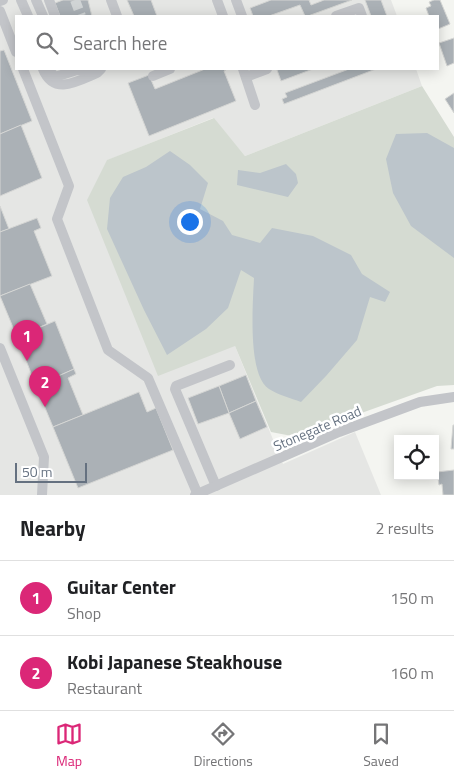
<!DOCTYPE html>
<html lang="en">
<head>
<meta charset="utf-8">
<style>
	:root { --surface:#fff; --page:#f6f6f6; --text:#202124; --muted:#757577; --line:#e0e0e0; --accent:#db2777 }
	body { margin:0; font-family:"Titillium Web",sans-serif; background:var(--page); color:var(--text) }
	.controls { position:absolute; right:15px; bottom:15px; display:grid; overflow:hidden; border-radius:0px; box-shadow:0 2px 12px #0003 }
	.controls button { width:45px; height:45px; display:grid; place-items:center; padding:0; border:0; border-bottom:1px solid var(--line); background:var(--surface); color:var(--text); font:25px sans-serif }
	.scale { position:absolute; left:15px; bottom:12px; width:72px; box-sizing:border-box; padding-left:5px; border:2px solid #657180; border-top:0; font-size:14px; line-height:18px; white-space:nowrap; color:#657180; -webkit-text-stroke:4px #fff; paint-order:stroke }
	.you { position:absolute; left:189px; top:221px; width:18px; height:18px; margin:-12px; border:4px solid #fff; border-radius:50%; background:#1a73e8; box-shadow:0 0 0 8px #1a73e833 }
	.badge { display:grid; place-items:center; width:32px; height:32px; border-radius:50%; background:var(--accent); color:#fff; font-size:16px; font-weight:700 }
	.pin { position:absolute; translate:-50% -41px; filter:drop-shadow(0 1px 2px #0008) }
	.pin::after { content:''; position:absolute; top:26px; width:18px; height:15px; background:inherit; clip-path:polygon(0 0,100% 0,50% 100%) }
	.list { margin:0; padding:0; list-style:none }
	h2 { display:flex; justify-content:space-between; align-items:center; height:65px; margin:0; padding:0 20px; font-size:21px }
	h2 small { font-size:16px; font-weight:400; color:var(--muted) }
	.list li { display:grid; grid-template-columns:32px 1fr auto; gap:15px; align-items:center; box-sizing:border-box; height:75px; padding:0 20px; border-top:1px solid var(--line) }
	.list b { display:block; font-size:19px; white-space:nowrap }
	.list p { margin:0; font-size:16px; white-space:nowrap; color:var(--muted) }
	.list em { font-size:16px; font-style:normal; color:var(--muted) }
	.icon { flex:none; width:28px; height:28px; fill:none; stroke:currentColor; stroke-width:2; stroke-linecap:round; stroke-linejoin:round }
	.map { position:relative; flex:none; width:454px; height:495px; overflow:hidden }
	.search { position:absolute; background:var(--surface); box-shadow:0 2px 12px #0003; left:15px; right:15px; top:15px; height:55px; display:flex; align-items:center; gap:12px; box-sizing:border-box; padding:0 18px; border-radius:0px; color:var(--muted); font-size:19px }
	.sheet { height:215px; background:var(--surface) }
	nav { display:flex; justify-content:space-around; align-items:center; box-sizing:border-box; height:70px; border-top:1px solid var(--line); background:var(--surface); font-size:14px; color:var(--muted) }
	nav a { display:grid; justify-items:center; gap:2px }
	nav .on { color:var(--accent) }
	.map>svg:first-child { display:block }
	.built { fill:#e5e6e4 }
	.green { fill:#d5dbd2 }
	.water { fill:#bcc5cb }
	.building { fill:#abb1b6; stroke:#d5d6d4 }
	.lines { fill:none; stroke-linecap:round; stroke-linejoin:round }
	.minor-tunnel { stroke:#d0d4d5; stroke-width:10; stroke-dasharray:10 5; stroke-linecap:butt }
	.minor { stroke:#c3c5c9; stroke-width:10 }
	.labels { text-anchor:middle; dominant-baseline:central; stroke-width:5; stroke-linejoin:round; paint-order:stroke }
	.street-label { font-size:14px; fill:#657180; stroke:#fff }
</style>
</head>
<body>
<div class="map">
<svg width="454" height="495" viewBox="0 0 454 495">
	<rect width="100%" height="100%" fill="#f4f5f1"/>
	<!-- built -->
	<path class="built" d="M0 0H391L397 16H16V69H416L422 86 245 156 213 118 108 160 88 200 235 346 283 464 355 432 381 495H0Z"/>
	<!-- green -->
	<path class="green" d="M422 86 454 137V385L437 386 325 426 292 436 271 432 235 346 158 376 87 200 107 160 214 118 245 156Z"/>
	<!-- water -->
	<g class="water">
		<path d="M427 133 454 148V258L411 226 393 193 386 159 396 134Z"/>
		<path d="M170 151 190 165 208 183 200 209 223 221 232 235 260 243 272 228 313 236 351 255 362 274 390 292 385 302 370 297 357 340 326 376 301 402C291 398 278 395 269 389 247 375 253 302 254 278L241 270 228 308 206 329 167 355 144 310 107 229 110 198 123 177 146 167Z"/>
		<path d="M286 164 296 174 298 183 288 197 237 185 238 170 260 173Z"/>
	</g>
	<!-- building -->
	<g class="building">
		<path d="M63 0H88L92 16H60L55 3Z"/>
		<path d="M127 0H151L157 16H134Z"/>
		<path d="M271 0H309L311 5 324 0H352L308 16H305L300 5 269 16H253L250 8Z"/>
		<path d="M365 0H381L387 16H371Z"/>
		<path d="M434 0H440L450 24 438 29V16H429L426 8 431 6 429 2Z"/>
		<path d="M454 38V63L447 66 439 43Z"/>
		<path d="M4 50 32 121 0 134V51Z"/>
		<path d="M205 69H226V70L224 71 236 101 149 136 128 83 149 75 155 89Z"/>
		<path d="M281 69H313L281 81 277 70Z"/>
		<path d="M349 69H376L284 104 282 99 287 97 285 93Z"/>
		<path d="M454 93V113L445 99Z"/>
		<path d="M21 125 42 178 0 196V134Z"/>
		<path d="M0 206 9 229 0 232Z"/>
		<path d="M37 218 41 228 34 231 52 276 0 296V232Z"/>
		<path d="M30 284 47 324 17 337 0 296Z"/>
		<path d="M55 321 74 369 36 386 17 337Z"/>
		<path d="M74 369 76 374 68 378 83 415 53 427 36 386Z"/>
		<path d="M246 375 256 401 229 413 219 386Z"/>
		<path d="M219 386 229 413 198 424 188 398Z"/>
		<path d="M139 392 147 412 156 408 173 450 78 488 53 427Z"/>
		<path d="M256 401 267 427 240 439 229 413Z"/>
		<path d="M453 425H454V449H451Z"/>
		<path d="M454 470V495H443L442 484 439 485 437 472Z"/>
	</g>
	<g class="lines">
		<!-- minor-tunnel -->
		<path class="minor-tunnel" d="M75 0 81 16"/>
		<!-- minor -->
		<g class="minor">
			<path d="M21 0 28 16"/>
			<path d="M36 0 43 16"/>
			<path d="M49 0 55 16"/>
			<path d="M111 0 117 16"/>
			<path d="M217 0 223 16"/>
			<path d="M236 0 242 16"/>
			<path d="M0 1 3 0"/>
			<path d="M0 11 16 52"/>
			<path d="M336 16 359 8 362 16"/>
			<path d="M23 69 69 186 57 219 108 350 148 378 198 495"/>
			<path d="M43 69C54 96 78 81 97 73L101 69"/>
			<path d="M243 69 255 105"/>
			<path d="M49 70 55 77 77 70 93 71 99 69"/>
			<path d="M153 76 170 69"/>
			<path d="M246 77 267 69"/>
			<path d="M0 348 44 457 42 495"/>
			<path d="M216 486 175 389 176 386 230 365"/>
			<path d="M195 495 339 432 420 402 454 397"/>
		</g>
	</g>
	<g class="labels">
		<!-- street labels -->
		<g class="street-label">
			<text transform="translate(317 428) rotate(-23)">Stonegate Road</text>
		</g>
	</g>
</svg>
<div class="controls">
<button><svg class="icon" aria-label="locate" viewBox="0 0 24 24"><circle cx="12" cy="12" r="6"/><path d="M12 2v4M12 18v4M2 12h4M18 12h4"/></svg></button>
</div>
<div class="scale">50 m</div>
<div class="you"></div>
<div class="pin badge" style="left:27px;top:361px">1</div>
<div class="pin badge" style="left:45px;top:407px">2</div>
<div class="search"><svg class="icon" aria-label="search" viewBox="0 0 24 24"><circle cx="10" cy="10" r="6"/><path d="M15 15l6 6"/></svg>Search here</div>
</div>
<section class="sheet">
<h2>Nearby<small>2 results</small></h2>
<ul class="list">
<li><span class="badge">1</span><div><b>Guitar Center</b><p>Shop</p></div><em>150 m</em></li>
<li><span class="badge">2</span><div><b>Kobi Japanese Steakhouse</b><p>Restaurant</p></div><em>160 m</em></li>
</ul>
</section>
<nav>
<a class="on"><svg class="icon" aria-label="map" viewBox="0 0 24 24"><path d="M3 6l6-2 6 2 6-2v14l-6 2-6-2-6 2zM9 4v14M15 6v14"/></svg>Map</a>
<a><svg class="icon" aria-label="directions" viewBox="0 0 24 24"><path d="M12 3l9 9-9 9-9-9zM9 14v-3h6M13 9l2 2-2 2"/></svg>Directions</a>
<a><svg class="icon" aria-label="saved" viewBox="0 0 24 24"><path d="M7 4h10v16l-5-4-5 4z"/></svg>Saved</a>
</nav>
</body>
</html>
